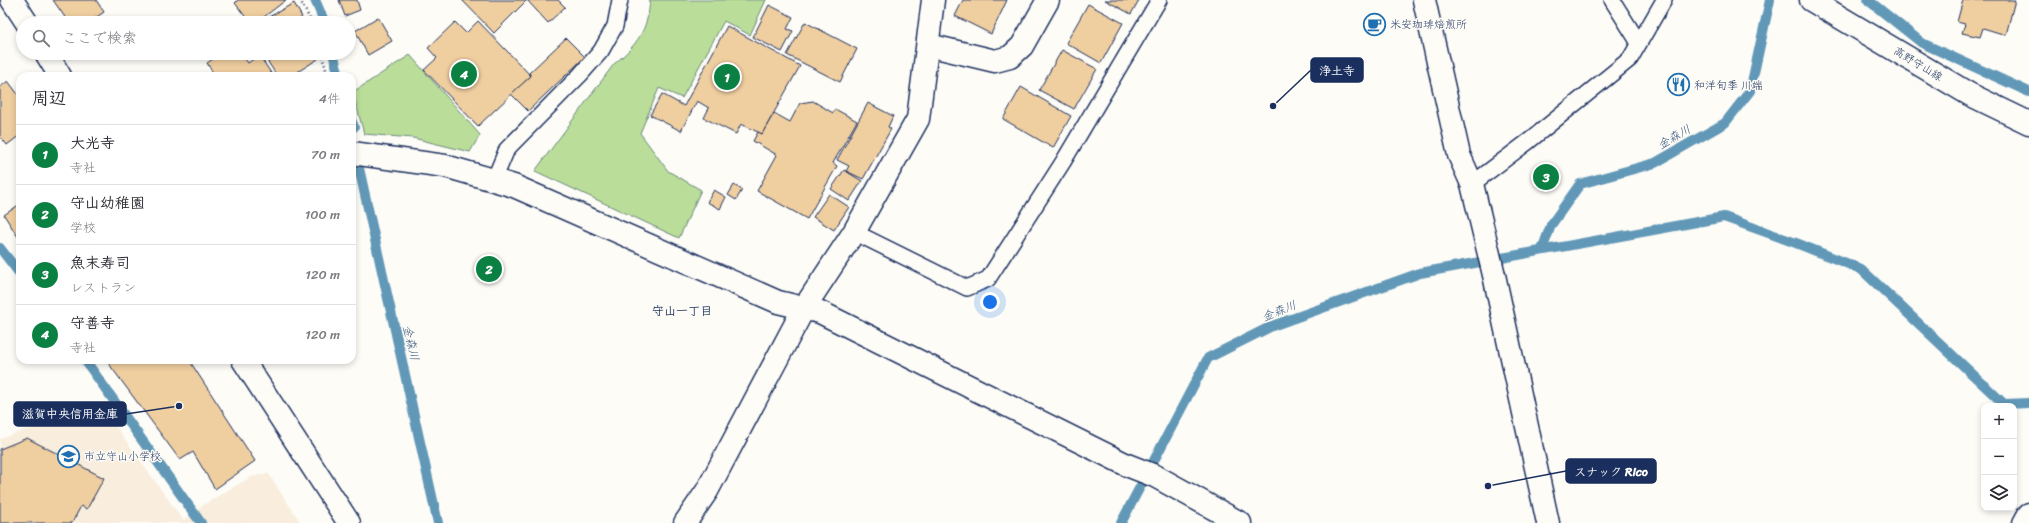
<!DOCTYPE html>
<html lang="ja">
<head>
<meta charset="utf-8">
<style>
	:root { --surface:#fff; --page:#f7f7f7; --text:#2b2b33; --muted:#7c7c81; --line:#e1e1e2; --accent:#0b8043 }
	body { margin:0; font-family:Sriracha,"Klee One",sans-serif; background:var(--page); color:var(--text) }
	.controls { position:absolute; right:12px; bottom:12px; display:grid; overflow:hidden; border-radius:8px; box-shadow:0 2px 6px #0003 }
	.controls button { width:36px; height:36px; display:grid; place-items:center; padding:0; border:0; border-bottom:1px solid var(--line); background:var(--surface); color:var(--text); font:20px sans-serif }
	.you { position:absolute; left:990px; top:302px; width:14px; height:14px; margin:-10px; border:3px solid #fff; border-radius:50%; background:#1a73e8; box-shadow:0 0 0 6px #1a73e833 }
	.badge { display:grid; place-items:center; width:26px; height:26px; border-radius:50%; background:var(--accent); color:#fff; font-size:13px; font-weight:700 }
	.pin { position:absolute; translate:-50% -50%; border:2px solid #fff; box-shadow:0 1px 4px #0006 }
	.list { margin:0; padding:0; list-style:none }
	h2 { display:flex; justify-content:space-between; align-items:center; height:52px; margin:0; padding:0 16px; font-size:17px }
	h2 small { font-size:13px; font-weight:400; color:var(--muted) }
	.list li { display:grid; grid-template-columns:26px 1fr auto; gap:12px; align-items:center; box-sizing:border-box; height:60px; padding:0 16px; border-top:1px solid var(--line) }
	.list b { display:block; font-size:15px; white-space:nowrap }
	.list p { margin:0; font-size:13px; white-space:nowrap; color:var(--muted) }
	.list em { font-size:13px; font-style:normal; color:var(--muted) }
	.icon { flex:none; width:22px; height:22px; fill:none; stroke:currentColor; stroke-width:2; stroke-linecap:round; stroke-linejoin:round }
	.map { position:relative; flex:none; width:2029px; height:523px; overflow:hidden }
	.search { position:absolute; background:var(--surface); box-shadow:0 2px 6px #0003; left:16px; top:16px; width:340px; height:44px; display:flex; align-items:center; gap:10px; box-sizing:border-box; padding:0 14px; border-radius:22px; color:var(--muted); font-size:15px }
	.panel { position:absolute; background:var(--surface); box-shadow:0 2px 6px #0003; left:16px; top:72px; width:340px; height:292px; border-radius:12px }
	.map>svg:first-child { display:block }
	.built { fill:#f9eedd }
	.green { fill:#bade99; stroke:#6a867c }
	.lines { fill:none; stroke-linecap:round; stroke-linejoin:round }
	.stream { stroke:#6298b7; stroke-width:10 }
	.building { fill:#efcea0; stroke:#1b2f5e }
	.lane-casing { stroke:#1b2f5e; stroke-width:18 }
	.street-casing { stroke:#1b2f5e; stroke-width:25 }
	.secondary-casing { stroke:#1b2f5e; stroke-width:25 }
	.path { stroke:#1b2f5e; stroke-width:2.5; stroke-dasharray:1 3; stroke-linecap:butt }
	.lane { stroke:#fdfcf7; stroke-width:15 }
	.street { stroke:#fdfcf7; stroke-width:22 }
	.secondary { stroke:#fdfcf7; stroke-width:22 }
	.labels { text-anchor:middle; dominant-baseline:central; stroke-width:3; stroke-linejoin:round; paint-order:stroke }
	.poi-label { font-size:11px; fill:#1b2f5e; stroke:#fdfcf7; text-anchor:start }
	.street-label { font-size:11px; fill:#1b2f5e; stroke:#fdfcf7 }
	.water-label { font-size:12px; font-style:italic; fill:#395b83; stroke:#fdfcf7 }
	.neighbourhood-label { font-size:12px; font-weight:bold; fill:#1b2f5e; stroke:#fdfcf7 }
	.leader { fill:none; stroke:#1b2f5e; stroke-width:1.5 }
	.callout-dot { fill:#1b2f5e; stroke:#fdfcf7; stroke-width:1.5 }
	.callout { fill:#1b2f5e; stroke:#1b2f5e; stroke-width:1.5 }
	.callout-label { font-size:12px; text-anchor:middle; font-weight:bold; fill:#fff }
</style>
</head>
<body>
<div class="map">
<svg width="2029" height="523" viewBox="0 0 2029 523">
	<rect width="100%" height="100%" fill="#fdfcf7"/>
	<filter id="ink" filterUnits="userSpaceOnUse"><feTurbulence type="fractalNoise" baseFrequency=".025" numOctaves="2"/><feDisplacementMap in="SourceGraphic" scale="8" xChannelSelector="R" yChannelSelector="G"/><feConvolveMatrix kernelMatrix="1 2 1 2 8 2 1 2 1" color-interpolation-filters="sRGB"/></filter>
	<g filter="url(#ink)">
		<!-- built -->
		<path class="built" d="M99 403 183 520 206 503 251 477 268 473 301 523H0V439Z"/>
		<!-- green -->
		<g class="green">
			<path d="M650 0H766L750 35 724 21 682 98 659 88 640 133 668 171 701 190 679 238 535 171 614 64C637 45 648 30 650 0Z"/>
			<path d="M410 55 480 135 470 152 413 138 364 134 353 92Z"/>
		</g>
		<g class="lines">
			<!-- stream -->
			<g class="stream">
				<path d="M315 0 325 23"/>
				<path d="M1868 0 1922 43 2029 92"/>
				<path d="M333 53 339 76"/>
				<path d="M352 122 354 127"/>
				<path d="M359 168 438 523"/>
				<path d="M0 248 20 274"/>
				<path d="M1542 250 1551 225 1580 184 1655 163 1725 123 1750 91 1770 0"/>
				<path d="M85 360 201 523"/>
				<path d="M1121 523 1208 358 1272 326 1420 273 1724 217 1796 243 1861 269 2004 404 2029 403"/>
			</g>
		</g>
		<!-- building -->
		<g class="building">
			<path d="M53 0H96L104 12 88 23H69Z"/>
			<path d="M238 0H286L256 23H250L235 3Z"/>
			<path d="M339 0H357L360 10 345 16Z"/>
			<path d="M462 0H527L494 33Z"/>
			<path d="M527 0H558L565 7 548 23Z"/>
			<path d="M963 0H1007L991 34 955 16Z"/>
			<path d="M1105 0H1139L1131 14Z"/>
			<path d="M1963 0H2015L2006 35 1983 28 1980 37 1962 33 1965 24 1957 22Z"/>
			<path d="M294 3 302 17 295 23H264L268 21 267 18Z"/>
			<path d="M1088 4 1123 23 1101 63 1066 43Z"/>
			<path d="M769 5 793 17 787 29 793 31 782 52 753 37Z"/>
			<path d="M378 17 392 41 368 55 355 31Z"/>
			<path d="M478 21 531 76 478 126 424 70 437 58 428 48 455 22 466 33Z"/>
			<path d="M805 22 857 49 840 82 787 55Z"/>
			<path d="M727 26 800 66 762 134 741 124 736 134 704 118 709 108 697 101 681 131 650 115 662 94 684 106Z"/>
			<path d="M566 38 585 57 528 111 511 94 531 76 529 73Z"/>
			<path d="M1062 50 1097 69 1074 109 1039 90Z"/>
			<path d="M222 53H241L248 63 259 55 273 76H215L207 63Z"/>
			<path d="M245 53H256L248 58Z"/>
			<path d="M272 53H314L318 59 291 76H277L265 57Z"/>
			<path d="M8 81 20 97V135L7 145 0 136V87Z"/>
			<path d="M1021 87 1071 116 1053 148 1003 119Z"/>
			<path d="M813 101 833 113 835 109 857 121 833 163 837 166 807 219 757 191 777 155 753 141 758 132 762 134 774 113 790 122 800 103Z"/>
			<path d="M868 103 893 116 888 127 891 129 863 179 846 171 849 166 837 160Z"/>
			<path d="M844 170 862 181 849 201 831 189Z"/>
			<path d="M734 185 742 190 736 200 728 195Z"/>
			<path d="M714 190 726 197 720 209 707 202Z"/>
			<path d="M829 194 849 207 834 230 813 217Z"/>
			<path d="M20 204V240L4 215Z"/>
			<path d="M106 360H189L255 461 215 489 193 452 180 460Z"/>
			<path d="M27 438 104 478 87 509 81 506 72 523H0V449Z"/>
		</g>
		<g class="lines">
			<defs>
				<g id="lane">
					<path d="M1612 0 1639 43"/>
					<path d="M494 180 507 149 580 75 601 51 615 26 620 0"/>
					<path d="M1472 184 1529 141 1630 59 1664 0"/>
					<path d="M854 232 967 288 988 279 1063 162 1159 0"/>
				</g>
				<g id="street">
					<path d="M1424 0 1459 155 1472 184 1494 275 1548 523"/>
					<path d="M928 45 995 61 1010 57 1022 46 1048 0"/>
					<path d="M352 153 445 166 514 186 778 302 820 312 1127 465 1155 476 1240 523"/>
					<path d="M685 523 707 491 804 308 854 232 918 119 933 0"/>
					<path d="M2024 523 2029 514"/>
				</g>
				<g id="secondary">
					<path d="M12 0 27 23"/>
					<path d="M1811 0 1969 94 2029 123"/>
					<path d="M46 53 60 76"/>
					<path d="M243 360 349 523"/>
				</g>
			</defs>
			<!-- lane casing -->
			<use href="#lane" class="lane-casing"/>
			<!-- street casing -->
			<use href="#street" class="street-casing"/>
			<!-- secondary casing -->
			<use href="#secondary" class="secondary-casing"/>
			<!-- path -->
			<g class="path">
				<path d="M300 0 312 23"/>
				<path d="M321 53 328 76"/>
			</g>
			<!-- lane -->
			<use href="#lane" class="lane"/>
			<!-- street -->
			<use href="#street" class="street"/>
			<!-- secondary -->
			<use href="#secondary" class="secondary"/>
		</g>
	</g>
	<!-- icons -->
	<defs>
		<symbol id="cafe-ring" viewBox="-11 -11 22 22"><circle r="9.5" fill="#fdfcf7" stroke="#1f6fb2" stroke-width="1.5"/><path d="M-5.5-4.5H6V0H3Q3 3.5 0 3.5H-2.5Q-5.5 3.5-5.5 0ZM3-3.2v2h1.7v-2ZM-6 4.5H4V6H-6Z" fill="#1f6fb2"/></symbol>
		<symbol id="restaurant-ring" viewBox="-11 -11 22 22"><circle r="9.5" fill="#fdfcf7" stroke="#1f6fb2" stroke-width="1.5"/><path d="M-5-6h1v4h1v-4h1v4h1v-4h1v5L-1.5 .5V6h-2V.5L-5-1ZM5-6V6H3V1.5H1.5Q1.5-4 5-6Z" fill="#1f6fb2"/></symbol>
		<symbol id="school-ring" viewBox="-11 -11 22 22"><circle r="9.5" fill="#fdfcf7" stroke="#1f6fb2" stroke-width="1.5"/><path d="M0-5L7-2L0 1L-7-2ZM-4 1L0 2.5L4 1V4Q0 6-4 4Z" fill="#1f6fb2"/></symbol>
	</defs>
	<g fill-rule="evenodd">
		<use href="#cafe-ring" x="1362" y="12" width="25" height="25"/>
		<use href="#restaurant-ring" x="1666" y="72" width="25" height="25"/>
		<use href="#school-ring" x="56" y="444" width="25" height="25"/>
	</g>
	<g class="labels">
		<!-- poi labels -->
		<g class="poi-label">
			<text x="1390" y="24">米安珈琲焙煎所</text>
			<text x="1694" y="85">和洋旬季 川端</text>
			<text x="84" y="456">市立守山小学校</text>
		</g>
		<!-- street labels -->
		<g class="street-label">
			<text transform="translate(1918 64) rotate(31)">高野守山線</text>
		</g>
		<!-- water labels -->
		<g class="water-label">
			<text transform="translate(1674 137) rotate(-30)">金森川</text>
			<text transform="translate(1279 311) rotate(-22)">金森川</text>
			<text transform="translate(411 343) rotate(77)">金森川</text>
		</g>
		<!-- neighbourhood labels -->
		<g class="neighbourhood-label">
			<text x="682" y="311">守山一丁目</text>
		</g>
	</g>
	<!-- callouts -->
	<path class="leader" d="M1273 106L1311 70M179 406L126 414M1488 486L1566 471"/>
	<g class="callout-dot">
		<circle cx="1273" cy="106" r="4"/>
		<circle cx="179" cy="406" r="4"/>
		<circle cx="1488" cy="486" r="4"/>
	</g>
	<g class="callout">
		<rect x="1311" y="58" width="52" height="24" rx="4"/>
		<rect x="14" y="402" width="112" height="24" rx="4"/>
		<rect x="1566" y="459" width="90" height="24" rx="4"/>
	</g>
	<g class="callout-label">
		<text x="1337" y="75">浄土寺</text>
		<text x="70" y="418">滋賀中央信用金庫</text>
		<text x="1611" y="476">スナック Rico</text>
	</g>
</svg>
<div class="controls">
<button>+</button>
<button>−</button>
<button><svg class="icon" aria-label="layers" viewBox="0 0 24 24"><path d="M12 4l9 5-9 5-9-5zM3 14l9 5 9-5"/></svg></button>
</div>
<div class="you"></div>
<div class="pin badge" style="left:727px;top:77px">1</div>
<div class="pin badge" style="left:489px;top:269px">2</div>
<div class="pin badge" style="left:1546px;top:177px">3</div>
<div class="pin badge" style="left:464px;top:74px">4</div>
<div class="search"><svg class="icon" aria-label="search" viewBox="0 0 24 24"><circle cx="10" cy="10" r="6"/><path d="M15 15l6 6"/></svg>ここで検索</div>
<section class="panel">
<h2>周辺<small>4件</small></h2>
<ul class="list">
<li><span class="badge">1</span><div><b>大光寺</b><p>寺社</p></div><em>70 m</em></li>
<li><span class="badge">2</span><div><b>守山幼稚園</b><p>学校</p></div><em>100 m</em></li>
<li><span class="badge">3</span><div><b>魚末寿司</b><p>レストラン</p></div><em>120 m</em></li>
<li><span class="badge">4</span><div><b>守善寺</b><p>寺社</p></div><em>120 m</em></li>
</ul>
</section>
</div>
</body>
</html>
